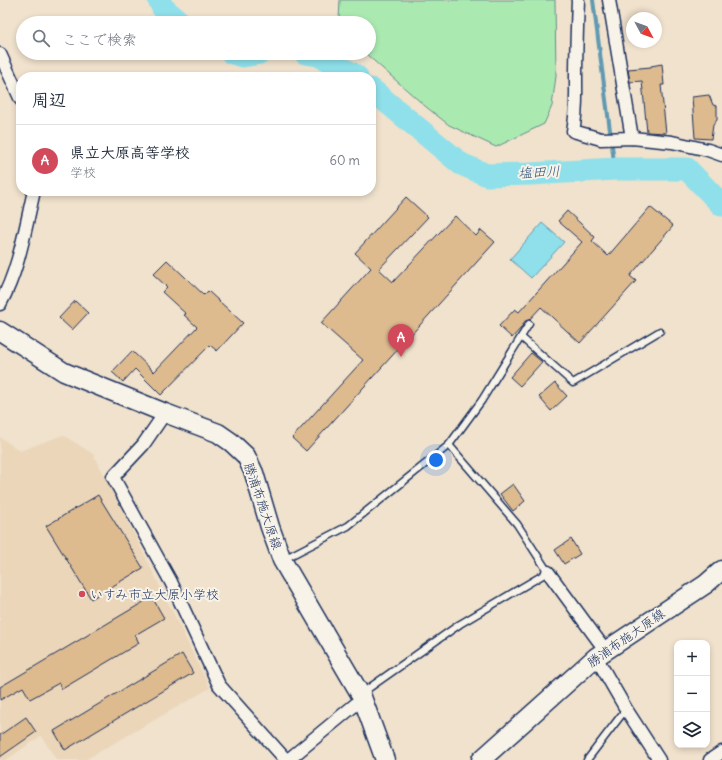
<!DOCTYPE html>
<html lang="ja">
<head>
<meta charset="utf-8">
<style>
	:root { --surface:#fff; --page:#f6f6f7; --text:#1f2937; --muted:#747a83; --line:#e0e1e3; --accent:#d1495b }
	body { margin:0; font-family:Delius,"Klee One",sans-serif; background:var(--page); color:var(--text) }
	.controls { position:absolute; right:12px; bottom:12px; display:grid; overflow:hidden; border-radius:8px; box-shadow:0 2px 6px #0003 }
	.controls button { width:36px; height:36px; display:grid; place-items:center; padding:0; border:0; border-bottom:1px solid var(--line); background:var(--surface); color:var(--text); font:20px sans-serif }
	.compass { position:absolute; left:626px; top:12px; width:36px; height:36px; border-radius:50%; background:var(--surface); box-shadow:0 2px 6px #0003; rotate:131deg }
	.you { position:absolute; left:436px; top:460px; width:14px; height:14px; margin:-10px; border:3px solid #fff; border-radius:50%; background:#1a73e8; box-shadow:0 0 0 6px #1a73e833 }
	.badge { display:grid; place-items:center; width:26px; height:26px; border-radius:50%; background:var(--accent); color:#fff; font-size:13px; font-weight:700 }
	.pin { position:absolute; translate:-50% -33px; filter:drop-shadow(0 1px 2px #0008) }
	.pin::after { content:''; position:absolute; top:21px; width:14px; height:12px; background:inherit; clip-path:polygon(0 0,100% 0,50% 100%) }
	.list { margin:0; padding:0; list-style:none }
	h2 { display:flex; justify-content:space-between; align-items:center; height:52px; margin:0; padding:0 16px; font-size:17px }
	h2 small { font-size:13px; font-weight:400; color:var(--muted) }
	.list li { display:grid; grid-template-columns:26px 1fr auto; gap:12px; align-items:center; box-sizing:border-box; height:72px; padding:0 16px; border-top:1px solid var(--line) }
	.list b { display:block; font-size:15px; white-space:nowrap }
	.list p { margin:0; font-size:13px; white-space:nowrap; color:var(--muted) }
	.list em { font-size:13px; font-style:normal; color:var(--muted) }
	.icon { flex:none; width:22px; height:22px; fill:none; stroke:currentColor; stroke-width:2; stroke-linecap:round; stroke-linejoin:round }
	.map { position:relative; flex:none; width:722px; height:760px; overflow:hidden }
	.search { position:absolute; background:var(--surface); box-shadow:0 2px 6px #0003; left:16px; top:16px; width:360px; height:44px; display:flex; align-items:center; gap:10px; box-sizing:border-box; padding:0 14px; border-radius:22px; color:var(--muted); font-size:15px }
	.panel { position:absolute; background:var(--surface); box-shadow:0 2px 6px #0003; left:16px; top:72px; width:360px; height:124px; border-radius:16px }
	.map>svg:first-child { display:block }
	.built { fill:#ebd6ba }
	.green { fill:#aaeab1; stroke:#628c88 }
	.water { fill:#8fe0ea; stroke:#6199b2 }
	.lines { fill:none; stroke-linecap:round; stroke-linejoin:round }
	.stream { stroke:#6199b2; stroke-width:4 }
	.river { stroke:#8fe0ea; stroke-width:23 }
	.building { fill:#debb8f; stroke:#1b2f5e }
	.lane-casing { stroke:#1b2f5e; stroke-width:9 }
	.street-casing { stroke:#1b2f5e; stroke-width:15 }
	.secondary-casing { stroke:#1b2f5e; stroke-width:21 }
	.lane { stroke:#f7f3e8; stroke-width:6 }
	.street { stroke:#f7f3e8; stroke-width:12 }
	.secondary { stroke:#f7f3e8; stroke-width:18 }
	.poi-dot { fill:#d1495b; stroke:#f7f3e8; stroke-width:1.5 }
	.labels { text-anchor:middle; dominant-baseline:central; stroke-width:4; stroke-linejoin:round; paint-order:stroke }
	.street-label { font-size:13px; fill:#1b2f5e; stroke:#f7f3e8 }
	.poi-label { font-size:13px; fill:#1b2f5e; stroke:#f7f3e8; text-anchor:start }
	.water-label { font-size:14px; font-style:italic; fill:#32527a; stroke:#f7f3e8 }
</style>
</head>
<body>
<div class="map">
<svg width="722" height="760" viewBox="0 0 722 760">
	<rect width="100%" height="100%" fill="#f0e2cd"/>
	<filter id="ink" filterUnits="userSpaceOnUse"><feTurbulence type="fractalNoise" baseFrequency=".025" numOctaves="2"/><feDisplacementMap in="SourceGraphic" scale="8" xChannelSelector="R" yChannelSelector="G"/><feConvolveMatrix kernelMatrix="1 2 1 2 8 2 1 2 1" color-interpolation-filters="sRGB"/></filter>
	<g filter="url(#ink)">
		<!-- built -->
		<path class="built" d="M63 435 93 454 117 499 210 688 85 760H57L41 736 6 760H0V437L20 451Z"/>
		<!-- green -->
		<path class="green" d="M340 0H555L556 76 552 106 544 124 496 147 449 125 425 106 365 53H369V23H341L339 20Z"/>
		<!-- water -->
		<path class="water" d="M542 223 564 242 531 278 510 259Z"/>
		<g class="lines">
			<!-- stream -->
			<path class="stream" d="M593 0 615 169"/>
			<!-- river -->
			<g class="river">
				<path d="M159 0 163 8 181 23"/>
				<path d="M232 53 243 56 260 53"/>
				<path d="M305 53 318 55 353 74 357 77"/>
				<path d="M371 89 461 164 487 175 530 174 615 169H687L722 205"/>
			</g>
		</g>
		<!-- building -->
		<g class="building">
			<path d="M662 64 664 85H661L666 133 647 132 642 81 630 82 628 69 651 67V66Z"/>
			<path d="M709 95 713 105 717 106V120L713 125 711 139 695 138 692 97Z"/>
			<path d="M406 197 428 217 379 269 393 282 455 216 476 236 481 230 495 242 306 451 292 438 363 360 321 323 371 268 355 253Z"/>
			<path d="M650 207 673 226 630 276 636 281 580 343 541 307 529 320 525 321 521 328 512 338 499 326 515 309 519 312 582 242 558 221 567 211 595 237 592 241 608 256Z"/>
			<path d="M167 260 204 295 208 291 243 323 217 351 210 345 161 395 135 369 123 382 112 372 132 351 154 372 197 327 184 315 186 314 162 292 167 287 153 274Z"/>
			<path d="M75 301 88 313 72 330 59 318Z"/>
			<path d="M531 353 542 362 520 386 510 377Z"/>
			<path d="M555 383 567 396 551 411 539 397Z"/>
			<path d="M513 484 525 501 513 511 500 494Z"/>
			<path d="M98 495 143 568 91 599 46 526Z"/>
			<path d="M571 539 580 554 564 564 555 550Z"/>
			<path d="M152 597 164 618 135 635 139 643 62 689 59 683 30 699 23 687 0 700V687Z"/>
			<path d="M182 654 193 673 65 750 54 731Z"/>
			<path d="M26 717 36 732 0 757V735Z"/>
		</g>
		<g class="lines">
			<defs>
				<g id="lane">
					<path d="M521 337 573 383 660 331"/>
					<path d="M449 445 482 400 529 324"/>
					<path d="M284 559 348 526 449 445 517 524 548 572 460 624 369 688 364 694"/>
					<path d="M587 760 626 709"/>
				</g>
				<g id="street">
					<path d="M578 0C577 26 576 52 576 78 576 97 577 112 573 131L601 139 632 138 672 142 708 150 722 155"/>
					<path d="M609 0 632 138"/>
					<path d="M0 54 21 100"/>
					<path d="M0 304C19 270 25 229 34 191"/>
					<path d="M165 413 143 445 113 477 171 582 219 685 286 760"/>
					<path d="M548 572 606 651"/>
					<path d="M596 657 626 709 659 760"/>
					<path d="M288 760 356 704 362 697"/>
					<path d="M710 760 722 752"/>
				</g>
				<g id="secondary">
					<path d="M0 331 64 372 165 413 218 433 231 442 246 456 254 473 270 527 282 560 362 697 385 760"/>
					<path d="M481 760 596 657 706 584 722 570"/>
				</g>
			</defs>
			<!-- lane casing -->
			<use href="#lane" class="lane-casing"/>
			<!-- street casing -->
			<use href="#street" class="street-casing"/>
			<!-- secondary casing -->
			<use href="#secondary" class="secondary-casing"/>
			<!-- lane -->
			<use href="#lane" class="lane"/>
			<!-- street -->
			<use href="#street" class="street"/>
			<!-- secondary -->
			<use href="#secondary" class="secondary"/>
		</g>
	</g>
	<!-- markers -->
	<circle class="poi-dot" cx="82" cy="594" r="4"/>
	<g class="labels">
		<!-- street labels -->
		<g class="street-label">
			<text transform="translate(263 506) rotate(71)">勝浦布施大原線</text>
			<text transform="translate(626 638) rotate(-35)">勝浦布施大原線</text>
		</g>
		<!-- poi labels -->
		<g class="poi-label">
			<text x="90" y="594">いすみ市立大原小学校</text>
		</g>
		<!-- water labels -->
		<g class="water-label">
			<text transform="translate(539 172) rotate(-3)">塩田川</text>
		</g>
	</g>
</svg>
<div class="controls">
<button>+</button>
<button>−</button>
<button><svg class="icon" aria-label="layers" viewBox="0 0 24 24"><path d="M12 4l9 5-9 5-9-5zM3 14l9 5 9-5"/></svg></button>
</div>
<svg class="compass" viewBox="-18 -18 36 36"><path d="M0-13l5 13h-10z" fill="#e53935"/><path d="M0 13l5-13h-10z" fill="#747a83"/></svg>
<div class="you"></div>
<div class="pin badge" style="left:401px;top:357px">A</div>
<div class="search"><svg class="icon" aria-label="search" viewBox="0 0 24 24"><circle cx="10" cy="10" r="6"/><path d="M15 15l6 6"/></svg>ここで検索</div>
<section class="panel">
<h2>周辺<small></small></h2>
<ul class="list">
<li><span class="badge">A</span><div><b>県立大原高等学校</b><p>学校</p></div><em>60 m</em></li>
</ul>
</section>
</div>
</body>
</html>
